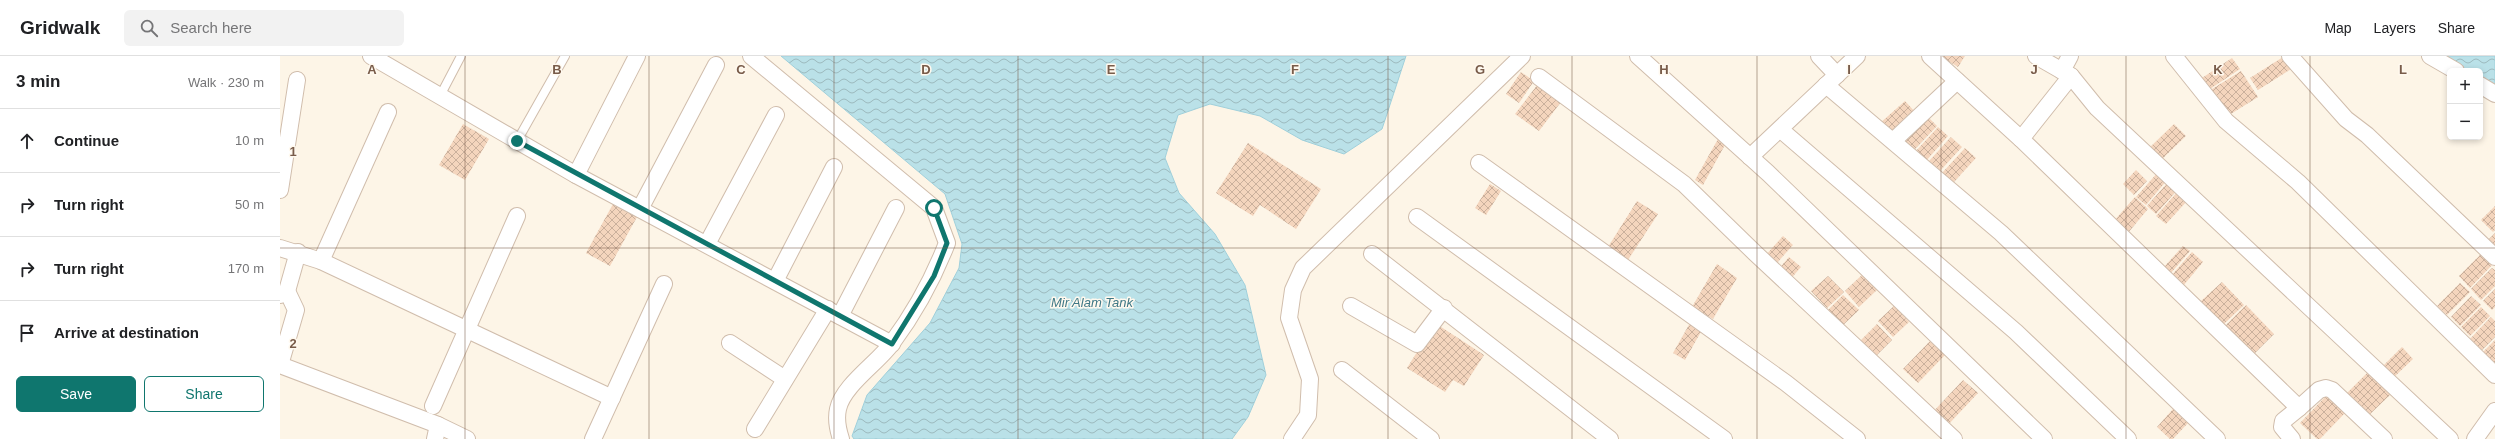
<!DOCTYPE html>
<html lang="en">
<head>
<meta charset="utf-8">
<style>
	:root { --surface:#fff; --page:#f2f2f2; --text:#202124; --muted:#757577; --line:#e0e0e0; --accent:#0f766e }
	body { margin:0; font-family:Helvetica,sans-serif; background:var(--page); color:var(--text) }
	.controls { position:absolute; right:12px; top:12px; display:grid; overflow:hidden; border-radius:6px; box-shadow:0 2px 6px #0003 }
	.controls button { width:36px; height:36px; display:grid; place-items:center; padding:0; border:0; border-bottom:1px solid var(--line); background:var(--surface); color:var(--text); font:20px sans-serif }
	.stop { position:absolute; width:12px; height:12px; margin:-9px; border:3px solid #0f766e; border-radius:50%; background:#fff }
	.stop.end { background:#0f766e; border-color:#fff; box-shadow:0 1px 4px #0008 }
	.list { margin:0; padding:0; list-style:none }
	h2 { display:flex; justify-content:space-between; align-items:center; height:52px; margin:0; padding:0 16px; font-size:17px }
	h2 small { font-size:13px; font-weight:400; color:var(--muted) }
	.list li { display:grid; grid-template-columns:26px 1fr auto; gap:12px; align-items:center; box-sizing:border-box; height:64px; padding:0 16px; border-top:1px solid var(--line) }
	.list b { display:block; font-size:15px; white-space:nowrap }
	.list em { font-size:13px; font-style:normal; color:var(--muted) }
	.actions { display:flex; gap:8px; padding:12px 16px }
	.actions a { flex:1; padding:9px 0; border:1px solid var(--accent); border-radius:6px; text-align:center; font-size:14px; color:var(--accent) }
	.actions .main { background:var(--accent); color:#fff }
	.icon { flex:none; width:22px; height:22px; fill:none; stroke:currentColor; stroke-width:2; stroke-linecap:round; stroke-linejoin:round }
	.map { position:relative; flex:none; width:2215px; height:383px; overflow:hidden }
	header { display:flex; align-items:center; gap:24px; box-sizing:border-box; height:56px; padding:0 20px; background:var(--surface); border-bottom:1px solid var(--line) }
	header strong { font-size:19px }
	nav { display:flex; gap:22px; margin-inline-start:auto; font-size:14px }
	.search { width:280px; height:36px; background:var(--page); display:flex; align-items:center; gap:10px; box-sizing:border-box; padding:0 14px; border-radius:6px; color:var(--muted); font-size:15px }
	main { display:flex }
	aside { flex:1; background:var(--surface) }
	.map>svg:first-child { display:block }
	.water { fill:url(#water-waves); stroke:#a0d0db }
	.building { fill:url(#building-cross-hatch) }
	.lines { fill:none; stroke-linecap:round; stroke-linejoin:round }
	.service-casing { stroke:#d0bdac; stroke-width:10 }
	.minor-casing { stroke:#d0bdac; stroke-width:18 }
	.service { stroke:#fff; stroke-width:8 }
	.minor { stroke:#fff; stroke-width:16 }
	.route { stroke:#0f766e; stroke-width:5 }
	.grid { fill:none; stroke:#795c4a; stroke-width:1; stroke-opacity:0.55 }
	.labels { text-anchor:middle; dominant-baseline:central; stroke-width:3; stroke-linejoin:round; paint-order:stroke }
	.water-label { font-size:13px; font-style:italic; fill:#3f7886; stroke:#fff9ef }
	.grid-label { font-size:13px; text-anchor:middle; font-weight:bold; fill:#795c4a; stroke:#fff9ef; stroke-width:3; stroke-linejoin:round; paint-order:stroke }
</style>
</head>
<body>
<header>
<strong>Gridwalk</strong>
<div class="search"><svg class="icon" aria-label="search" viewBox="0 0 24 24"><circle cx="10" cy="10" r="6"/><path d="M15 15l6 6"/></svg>Search here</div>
<nav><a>Map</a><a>Layers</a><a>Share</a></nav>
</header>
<main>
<aside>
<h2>3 min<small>Walk · 230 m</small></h2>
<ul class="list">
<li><svg class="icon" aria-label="ahead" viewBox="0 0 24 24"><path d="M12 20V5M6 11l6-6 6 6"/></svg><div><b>Continue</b></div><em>10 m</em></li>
<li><svg class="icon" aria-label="right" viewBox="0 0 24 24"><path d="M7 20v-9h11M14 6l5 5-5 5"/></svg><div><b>Turn right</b></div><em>50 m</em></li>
<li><svg class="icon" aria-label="right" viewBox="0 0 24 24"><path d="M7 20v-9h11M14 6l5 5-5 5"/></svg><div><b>Turn right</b></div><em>170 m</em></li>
<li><svg class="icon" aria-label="arrive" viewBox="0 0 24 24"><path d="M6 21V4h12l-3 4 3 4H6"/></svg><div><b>Arrive at destination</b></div></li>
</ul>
<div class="actions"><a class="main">Save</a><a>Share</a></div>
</aside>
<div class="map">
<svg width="2215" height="383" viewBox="0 0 2215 383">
	<defs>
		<pattern id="water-waves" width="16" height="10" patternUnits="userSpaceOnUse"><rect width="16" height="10" fill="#bae1e8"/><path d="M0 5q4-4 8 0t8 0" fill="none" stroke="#9cbabe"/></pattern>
		<pattern id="building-cross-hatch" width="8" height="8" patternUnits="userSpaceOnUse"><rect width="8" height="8" fill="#f4d5bd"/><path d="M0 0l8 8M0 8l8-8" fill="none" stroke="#cab09c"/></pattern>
	</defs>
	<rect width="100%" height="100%" fill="#fdf5e7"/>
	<!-- water -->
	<g class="water">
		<path d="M501 0H1126L1102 73 1064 98 1022 84 980 60 930 48 898 59 885 102 899 137 935 178 965 229 986 319 968 361 952 383H574L572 380 587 339 650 267 679 212 682 188 665 138Z"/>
		<path d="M2159 0H2215V33L2200 24V15H2185Z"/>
	</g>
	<!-- building -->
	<g class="building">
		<path d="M1660 0H1685L1678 11Z"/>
		<path d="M2003 1 2011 13 1978 34 1970 22Z"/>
		<path d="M1952 2 1960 13 1930 33 1922 22Z"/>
		<path d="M1961 15 1978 41 1946 61 1929 35Z"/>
		<path d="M1241 16 1254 25 1239 47 1226 38Z"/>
		<path d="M1258 28 1281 46 1259 75 1235 58Z"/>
		<path d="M1625 45 1637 58 1611 81 1599 68Z"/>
		<path d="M1644 57 1657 70 1633 95 1619 83Z"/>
		<path d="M183 68 209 83 185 124 159 109Z"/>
		<path d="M1894 68 1906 80 1879 106 1867 94Z"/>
		<path d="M1658 71 1668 80 1646 105 1636 95Z"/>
		<path d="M1671 81 1682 91 1660 115 1649 105Z"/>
		<path d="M1438 83 1446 87 1423 129 1415 124Z"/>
		<path d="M968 87 1041 133 1016 173 980 149 973 160 936 137Z"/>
		<path d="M1685 92 1696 102 1673 127 1662 117Z"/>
		<path d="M1856 114 1867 125 1854 139 1843 128Z"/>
		<path d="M1879 115 1888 123 1866 149 1856 141Z"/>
		<path d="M1889 125 1898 133 1876 158 1867 150Z"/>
		<path d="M1210 128 1221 135 1206 159 1195 152Z"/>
		<path d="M1898 135 1908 144 1886 168 1876 160Z"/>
		<path d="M1855 141 1868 153 1847 178 1833 166Z"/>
		<path d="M1357 145 1378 158 1348 204 1328 191Z"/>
		<path d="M333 148 357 161 330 210 306 197Z"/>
		<path d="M2215 150V174L2213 176 2201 164Z"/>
		<path d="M2215 177V195L2206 186Z"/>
		<path d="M1503 180 1513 189 1495 209 1485 200Z"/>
		<path d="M1903 190 1910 195 1890 218 1883 212Z"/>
		<path d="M1912 196 1923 206 1903 230 1891 220Z"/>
		<path d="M2202 197 2213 208 2190 232 2179 220Z"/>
		<path d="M1509 201 1521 211 1508 226 1496 216Z"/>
		<path d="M1437 208 1457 222 1433 263 1412 251Z"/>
		<path d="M2212 212 2215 214V230L2201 244 2191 233Z"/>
		<path d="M1583 218 1597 234 1579 251 1565 235Z"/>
		<path d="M1548 220 1564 236 1547 252 1531 235Z"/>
		<path d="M1942 226 1964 249 1944 268 1921 245Z"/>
		<path d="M2180 227 2190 236 2167 259 2157 250Z"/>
		<path d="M2215 233V251L2212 254 2203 245Z"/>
		<path d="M1563 239 1579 254 1560 272 1545 257Z"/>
		<path d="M2191 240 2201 249 2180 270 2171 261Z"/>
		<path d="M1966 249 1994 278 1972 300 1944 271Z"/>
		<path d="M1614 250 1629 266 1613 281 1598 265Z"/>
		<path d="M2201 251 2210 260 2190 280 2181 271Z"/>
		<path d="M2211 261 2215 265V281L2199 297 2188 285Z"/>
		<path d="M1155 267 1204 299 1184 330 1173 324 1165 336 1127 312Z"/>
		<path d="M1410 267 1422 274 1405 304 1393 297Z"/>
		<path d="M1597 268 1612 284 1595 301 1579 286Z"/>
		<path d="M2215 284V306L2211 310 2200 299Z"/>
		<path d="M1650 285 1665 299 1638 327 1623 313Z"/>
		<path d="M2122 291 2133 303 2112 323 2101 312Z"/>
		<path d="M2088 316 2110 339 2087 361 2065 339Z"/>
		<path d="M1683 324 1698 337 1667 370 1653 356Z"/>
		<path d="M2047 339 2065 357 2040 383H2037L2020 367Z"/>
		<path d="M1893 353 1908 367 1893 383H1890L1877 371Z"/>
	</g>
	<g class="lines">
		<defs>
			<g id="service">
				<path d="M160 40 181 0"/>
				<path d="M237 85 285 0"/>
			</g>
			<g id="minor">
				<path d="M91 0 296 119 612 288"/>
				<path d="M471 0 654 152 667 187C653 223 635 256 612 287 599 306 563 329 558 353 556 362 558 374 561 383"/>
				<path d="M1358 0 1488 117 1764 383"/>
				<path d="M1539 0 1557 19"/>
				<path d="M1650 0 1741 83 2019 352 2003 365 2002 371 2012 383"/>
				<path d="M1756 0 1791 20 1817 52 2170 383"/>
				<path d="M1894 0 1946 65 2018 126 2215 319"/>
				<path d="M2010 0 2066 63 2087 79 2215 201"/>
				<path d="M2150 0 2176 15"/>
				<path d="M1782 15 1790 0"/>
				<path d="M1259 21 1404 128 1475 197 1674 383"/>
				<path d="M1546 29 1721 177 1937 383"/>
				<path d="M2200 29 2215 38"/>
				<path d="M1501 74 1736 276 1848 383"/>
				<path d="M1741 83 1791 20"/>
				<path d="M1613 85 1677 25"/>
				<path d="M1470 101 1577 0"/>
				<path d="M1199 107 1506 327 1577 383"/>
				<path d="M296 119 357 0"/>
				<path d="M0 134 17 24"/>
				<path d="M360 153 436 9"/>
				<path d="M1137 161 1444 383"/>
				<path d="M427 188 496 59"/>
				<path d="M0 192 41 205 332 342"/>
				<path d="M1092 198 1330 383"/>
				<path d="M41 205 108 56"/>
				<path d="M495 225 554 111"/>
				<path d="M0 239 7 235 18 196"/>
				<path d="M1071 250 1137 288 1164 252"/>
				<path d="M560 260 616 152"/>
				<path d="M450 287 505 323"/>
				<path d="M0 309 158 369 187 383"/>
				<path d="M0 309 16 254 7 235"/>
				<path d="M1062 314 1151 383"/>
				<path d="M153 350 237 160"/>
				<path d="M2019 352 2039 334 2046 332 2052 334 2104 383"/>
				<path d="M475 373 548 253"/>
				<path d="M155 383 158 369"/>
				<path d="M313 383 384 228"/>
				<path d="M1012 383 1028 359 1030 323 1009 262 1013 234 1023 212 1242 0"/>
				<path d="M2195 383 2215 355"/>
			</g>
		</defs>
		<!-- service casing -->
		<use href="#service" class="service-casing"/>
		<!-- minor casing -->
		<use href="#minor" class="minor-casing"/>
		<!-- service -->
		<use href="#service" class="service"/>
		<!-- minor -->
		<use href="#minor" class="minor"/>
	</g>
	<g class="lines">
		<!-- route -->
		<path class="route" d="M237 85 612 288 654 220 667 187 654 152"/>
	</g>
	<!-- grid -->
	<path class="grid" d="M185 0V383M369 0V383M554 0V383M738 0V383M923 0V383M1108 0V383M1292 0V383M1477 0V383M1661 0V383M1846 0V383M2030 0V383M0 192H2215"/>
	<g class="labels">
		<!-- water labels -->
		<g class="water-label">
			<text x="812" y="246">Mir Alam Tank</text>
		</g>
	</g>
	<g class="grid-label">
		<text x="92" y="18">A</text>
		<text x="277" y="18">B</text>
		<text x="461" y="18">C</text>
		<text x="646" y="18">D</text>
		<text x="831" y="18">E</text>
		<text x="1015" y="18">F</text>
		<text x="1200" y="18">G</text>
		<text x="1384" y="18">H</text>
		<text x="1569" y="18">I</text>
		<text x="1754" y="18">J</text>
		<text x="1938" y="18">K</text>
		<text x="2123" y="18">L</text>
		<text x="13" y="100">1</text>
		<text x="13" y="292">2</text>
	</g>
</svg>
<div class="controls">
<button>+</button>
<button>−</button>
</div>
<div class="stop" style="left:654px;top:152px"></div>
<div class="stop end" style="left:237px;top:85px"></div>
</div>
</main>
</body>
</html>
